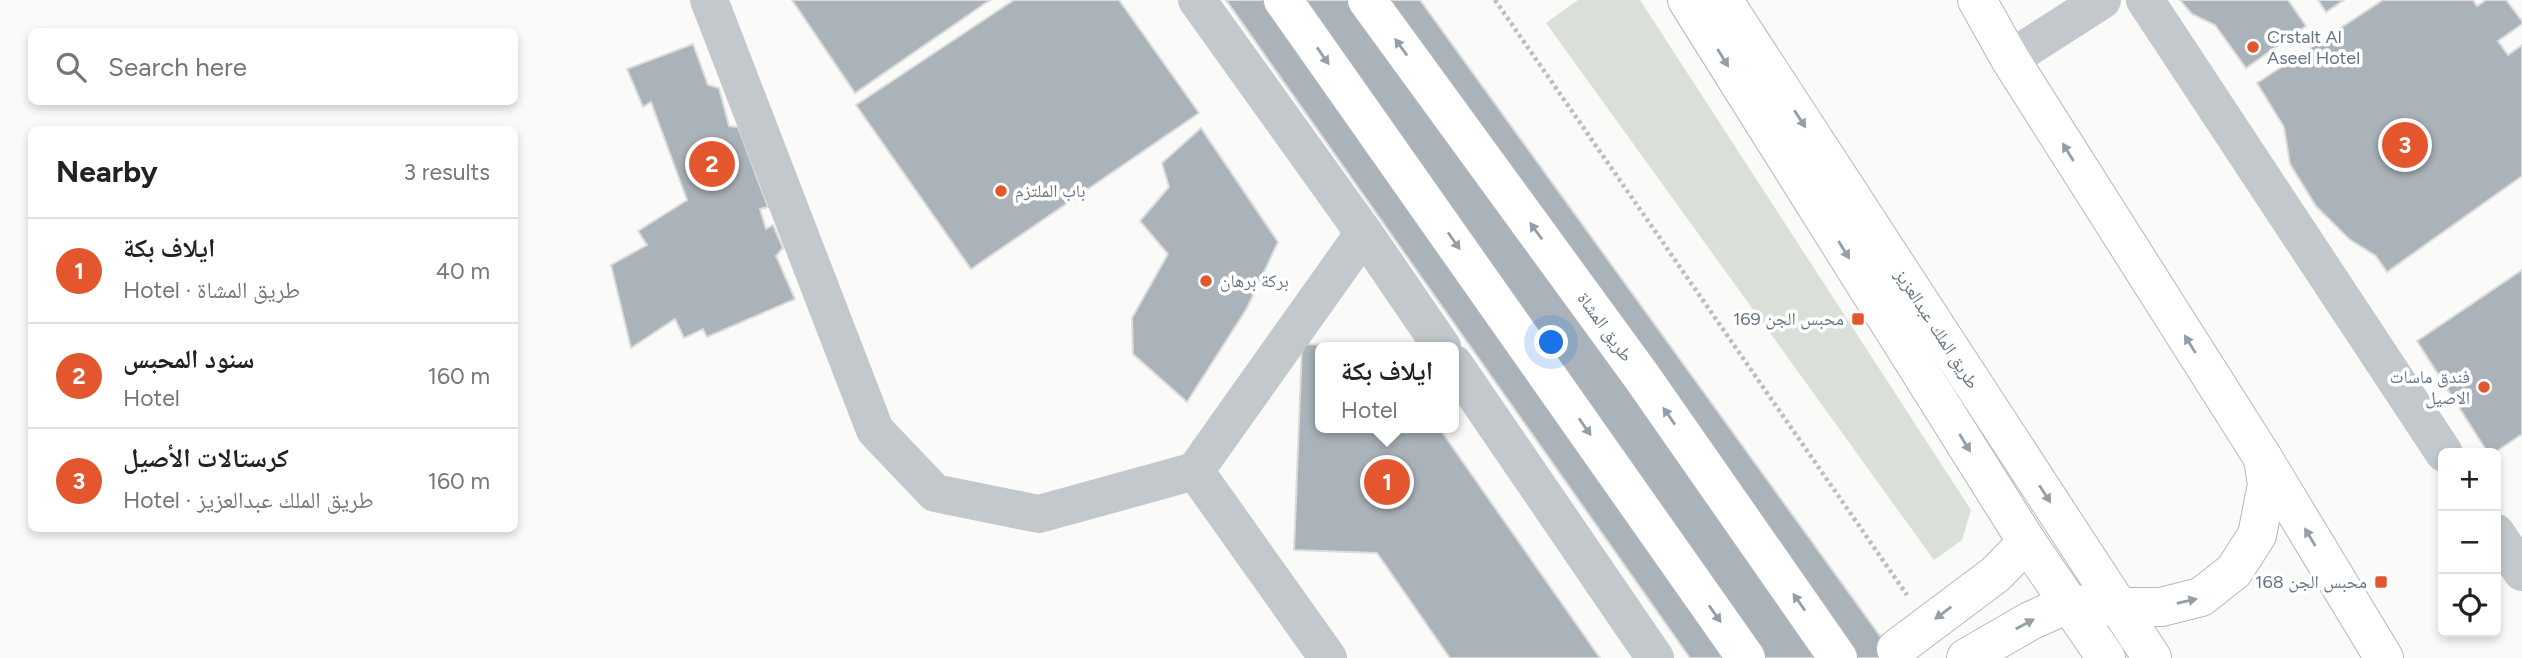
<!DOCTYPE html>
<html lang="en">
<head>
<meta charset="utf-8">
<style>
	:root { --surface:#fff; --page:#f6f6f6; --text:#222; --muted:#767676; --line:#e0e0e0; --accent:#e4572e }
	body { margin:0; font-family:Figtree,"Noto Naskh Arabic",sans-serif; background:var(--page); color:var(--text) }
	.controls { position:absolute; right:21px; bottom:21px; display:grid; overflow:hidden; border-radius:10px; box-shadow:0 4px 10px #0003 }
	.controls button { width:63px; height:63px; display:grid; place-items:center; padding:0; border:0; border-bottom:2px solid var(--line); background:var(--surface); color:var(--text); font:35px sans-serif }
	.you { position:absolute; left:1552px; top:343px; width:24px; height:24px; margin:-18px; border:5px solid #fff; border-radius:50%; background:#1a73e8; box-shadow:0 0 0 10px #1a73e833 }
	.badge { display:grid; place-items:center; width:46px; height:46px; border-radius:50%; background:var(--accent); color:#fff; font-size:23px; font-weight:700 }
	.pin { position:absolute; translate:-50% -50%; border:4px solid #fff; box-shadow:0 2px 7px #0006 }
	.popup { position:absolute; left:1315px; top:342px; width:144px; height:91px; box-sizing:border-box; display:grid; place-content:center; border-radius:10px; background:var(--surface); filter:drop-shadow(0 2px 5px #0005); font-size:23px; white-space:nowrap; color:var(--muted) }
	.popup b { font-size:26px; color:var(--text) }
	.popup::after { content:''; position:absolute; left:50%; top:100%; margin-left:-14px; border:14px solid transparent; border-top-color:var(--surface) }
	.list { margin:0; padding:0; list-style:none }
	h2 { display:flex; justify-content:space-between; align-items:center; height:91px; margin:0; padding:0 28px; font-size:30px }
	h2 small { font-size:23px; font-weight:400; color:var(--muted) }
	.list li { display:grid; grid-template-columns:46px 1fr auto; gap:21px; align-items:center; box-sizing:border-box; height:105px; padding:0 28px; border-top:2px solid var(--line) }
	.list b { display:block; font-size:26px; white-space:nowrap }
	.list p { margin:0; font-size:23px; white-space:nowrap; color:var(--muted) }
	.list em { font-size:23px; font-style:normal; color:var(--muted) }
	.icon { flex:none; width:38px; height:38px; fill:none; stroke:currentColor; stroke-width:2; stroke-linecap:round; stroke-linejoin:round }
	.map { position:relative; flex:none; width:2522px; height:658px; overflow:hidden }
	.search { position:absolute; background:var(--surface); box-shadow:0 4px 10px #0003; left:28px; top:28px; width:490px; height:77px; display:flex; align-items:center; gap:18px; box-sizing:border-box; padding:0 24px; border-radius:10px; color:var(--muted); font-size:26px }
	.panel { position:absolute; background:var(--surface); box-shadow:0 4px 10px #0003; left:28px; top:126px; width:490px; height:406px; border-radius:10px }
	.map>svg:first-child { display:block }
	.green { fill:#dadfd7 }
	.building { fill:#aab3b9; stroke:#dcdcda; stroke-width:2 }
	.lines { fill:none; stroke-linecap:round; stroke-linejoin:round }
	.major-casing { stroke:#b5babe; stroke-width:40 }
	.highway-casing { stroke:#b4b9bd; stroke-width:40 }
	.path { stroke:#bbbfc2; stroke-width:4.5; stroke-dasharray:3.5 3.5; stroke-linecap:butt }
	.minor { stroke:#c3c8cc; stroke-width:38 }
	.major { stroke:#fff; stroke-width:38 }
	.highway { stroke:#fff; stroke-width:38 }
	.oneway { fill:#939fa8 }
	.poi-dot { fill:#e4572e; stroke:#fff; stroke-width:2.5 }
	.labels { text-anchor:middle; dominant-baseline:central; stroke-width:7; stroke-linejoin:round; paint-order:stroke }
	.poi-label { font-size:18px; fill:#657683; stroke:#fff; text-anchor:start }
	.street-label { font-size:18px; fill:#657683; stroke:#fff }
</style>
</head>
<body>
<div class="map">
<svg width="2522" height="658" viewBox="0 0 2522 658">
	<rect width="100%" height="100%" fill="#fafaf8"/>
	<!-- green -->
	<path class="green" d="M1578 0H1640L1971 510 1962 540 1934 560 1546 23Z"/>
	<!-- building -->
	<g class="building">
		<path d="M792 0H990L855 93Z"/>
		<path d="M1014 0H1119L1199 113 971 269 856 105Z"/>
		<path d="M1226 0H1420L1896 658H1690Z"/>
		<path d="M2180 0H2288L2306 26 2246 68 2215 25 2192 14Z"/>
		<path d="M2318 0H2344L2326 12Z"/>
		<path d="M2383 0H2473L2477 6 2486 0H2506L2522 21V24L2498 41 2508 55 2522 45V176L2387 272 2376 256 2349 239 2316 206 2290 164 2284 127 2257 83Z"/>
		<path d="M693 44 708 85 719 88 729 126 738 127 768 207 760 209 766 229 773 225 783 248 776 256 795 299 707 337 703 329 684 338 675 319 631 348 611 265 647 245 638 231 687 200 651 102 643 107 627 69Z"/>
		<path d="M1201 128 1278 242 1247 308 1187 402 1133 354 1132 318 1168 254 1140 221 1169 187 1162 163Z"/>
		<path d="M2522 270V434L2494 453H2488L2417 341Z"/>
		<path d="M1302 344 1378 347H1320V428H1439L1600 658H1450L1377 553 1294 550Z"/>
	</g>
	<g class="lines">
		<defs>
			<g id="major">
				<path d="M1283 0 1746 658"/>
				<path d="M1367 0 1642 377 1838 658"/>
			</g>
			<g id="highway">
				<path d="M1687 0 2027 542 1996 574 1896 649"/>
				<path d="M1723 0 2152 658"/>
				<path d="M1977 0 2010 59 2263 458 2384 658"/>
				<path d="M2027 542 2106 658"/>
				<path d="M1966 658 2030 621 2068 604 2119 607H2161L2201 597 2234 571 2257 535 2267 485 2263 458"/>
			</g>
		</defs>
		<!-- major casing -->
		<use href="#major" class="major-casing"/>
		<!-- highway casing -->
		<use href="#highway" class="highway-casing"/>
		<!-- path -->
		<path class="path" d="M1495 0 1907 595"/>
		<!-- minor -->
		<g class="minor">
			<path d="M709 0 875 430 935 493 1039 514 1195 471"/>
			<path d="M1197 0 1364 233 1442 347"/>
			<path d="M2145 0 2444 453"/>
			<path d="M2010 59 2102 0"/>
			<path d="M1454 364 1655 658"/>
			<path d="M2496 533 2522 572"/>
			<path d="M1328 658 1195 471 1364 233"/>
		</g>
		<!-- major -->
		<use href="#major" class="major"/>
		<!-- highway -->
		<use href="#highway" class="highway"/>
	</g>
	<!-- one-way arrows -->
	<defs><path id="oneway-solid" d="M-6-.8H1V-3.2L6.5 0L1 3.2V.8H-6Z" transform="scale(1.75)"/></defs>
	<g class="oneway">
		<use href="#oneway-solid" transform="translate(1401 47) rotate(-126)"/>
		<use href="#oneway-solid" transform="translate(1323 56) rotate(55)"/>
		<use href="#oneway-solid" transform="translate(1723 58) rotate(58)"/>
		<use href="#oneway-solid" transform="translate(1800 119) rotate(57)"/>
		<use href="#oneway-solid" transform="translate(2068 152) rotate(-122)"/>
		<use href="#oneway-solid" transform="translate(1536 231) rotate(-126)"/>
		<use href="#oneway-solid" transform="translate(1454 241) rotate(55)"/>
		<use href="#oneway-solid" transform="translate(1844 250) rotate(58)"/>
		<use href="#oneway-solid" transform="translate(2190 344) rotate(-122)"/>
		<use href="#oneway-solid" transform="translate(1669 416) rotate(-125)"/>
		<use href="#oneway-solid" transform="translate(1585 427) rotate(55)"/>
		<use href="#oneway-solid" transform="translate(1965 443) rotate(58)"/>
		<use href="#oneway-solid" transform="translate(2045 494) rotate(57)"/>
		<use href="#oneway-solid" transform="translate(2310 537) rotate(-121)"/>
		<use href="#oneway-solid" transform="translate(2187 601) rotate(-13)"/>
		<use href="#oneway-solid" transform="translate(1799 602) rotate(-125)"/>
		<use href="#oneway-solid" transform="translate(1943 613) rotate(143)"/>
		<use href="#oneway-solid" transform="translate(1715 614) rotate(55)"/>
		<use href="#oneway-solid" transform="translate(2025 624) rotate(-28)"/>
	</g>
	<!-- markers -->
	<g class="poi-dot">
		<circle cx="2253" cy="47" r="7"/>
		<circle cx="1001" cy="191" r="7"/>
		<circle cx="1206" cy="281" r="7"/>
		<rect x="1851" y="312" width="14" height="14" rx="3.5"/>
		<circle cx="2484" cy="387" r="7"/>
		<rect x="2374" y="575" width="14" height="14" rx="3.5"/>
	</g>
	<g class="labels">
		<!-- poi labels -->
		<g class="poi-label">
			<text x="2267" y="37">Crstalt Al<tspan x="2267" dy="21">Aseel Hotel</tspan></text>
			<text x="1015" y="191">باب الملتزم</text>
			<text x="1220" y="281">بركة برهان</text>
			<text x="1844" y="319" text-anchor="end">محبس الجن 169</text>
			<text x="2470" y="377" text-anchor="end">فندق ماسات<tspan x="2470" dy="21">الاصيل</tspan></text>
			<text x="2367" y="582" text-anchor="end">محبس الجن 168</text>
		</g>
		<!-- street labels -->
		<g class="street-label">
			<text transform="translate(1605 327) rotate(54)">طريق المشاة</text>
			<text transform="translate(1937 329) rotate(57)">طريق الملك عبدالعزيز</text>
		</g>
	</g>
</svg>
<div class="controls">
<button>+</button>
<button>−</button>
<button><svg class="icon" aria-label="locate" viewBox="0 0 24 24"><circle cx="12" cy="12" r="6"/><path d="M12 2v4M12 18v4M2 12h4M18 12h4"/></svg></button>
</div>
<div class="you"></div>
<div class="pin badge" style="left:1387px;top:482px">1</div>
<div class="popup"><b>ايلاف بكة</b>Hotel</div>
<div class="pin badge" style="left:712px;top:164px">2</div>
<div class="pin badge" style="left:2405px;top:145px">3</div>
<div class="search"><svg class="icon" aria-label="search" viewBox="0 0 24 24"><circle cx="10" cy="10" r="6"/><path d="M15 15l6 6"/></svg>Search here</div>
<section class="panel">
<h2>Nearby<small>3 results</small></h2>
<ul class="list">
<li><span class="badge">1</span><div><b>ايلاف بكة</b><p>Hotel · طريق المشاة</p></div><em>40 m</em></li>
<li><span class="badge">2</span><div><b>سنود المحبس</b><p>Hotel</p></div><em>160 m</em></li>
<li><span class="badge">3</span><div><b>كرستالات الأصيل</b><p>Hotel · طريق الملك عبدالعزيز</p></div><em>160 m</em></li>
</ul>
</section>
</div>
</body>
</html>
